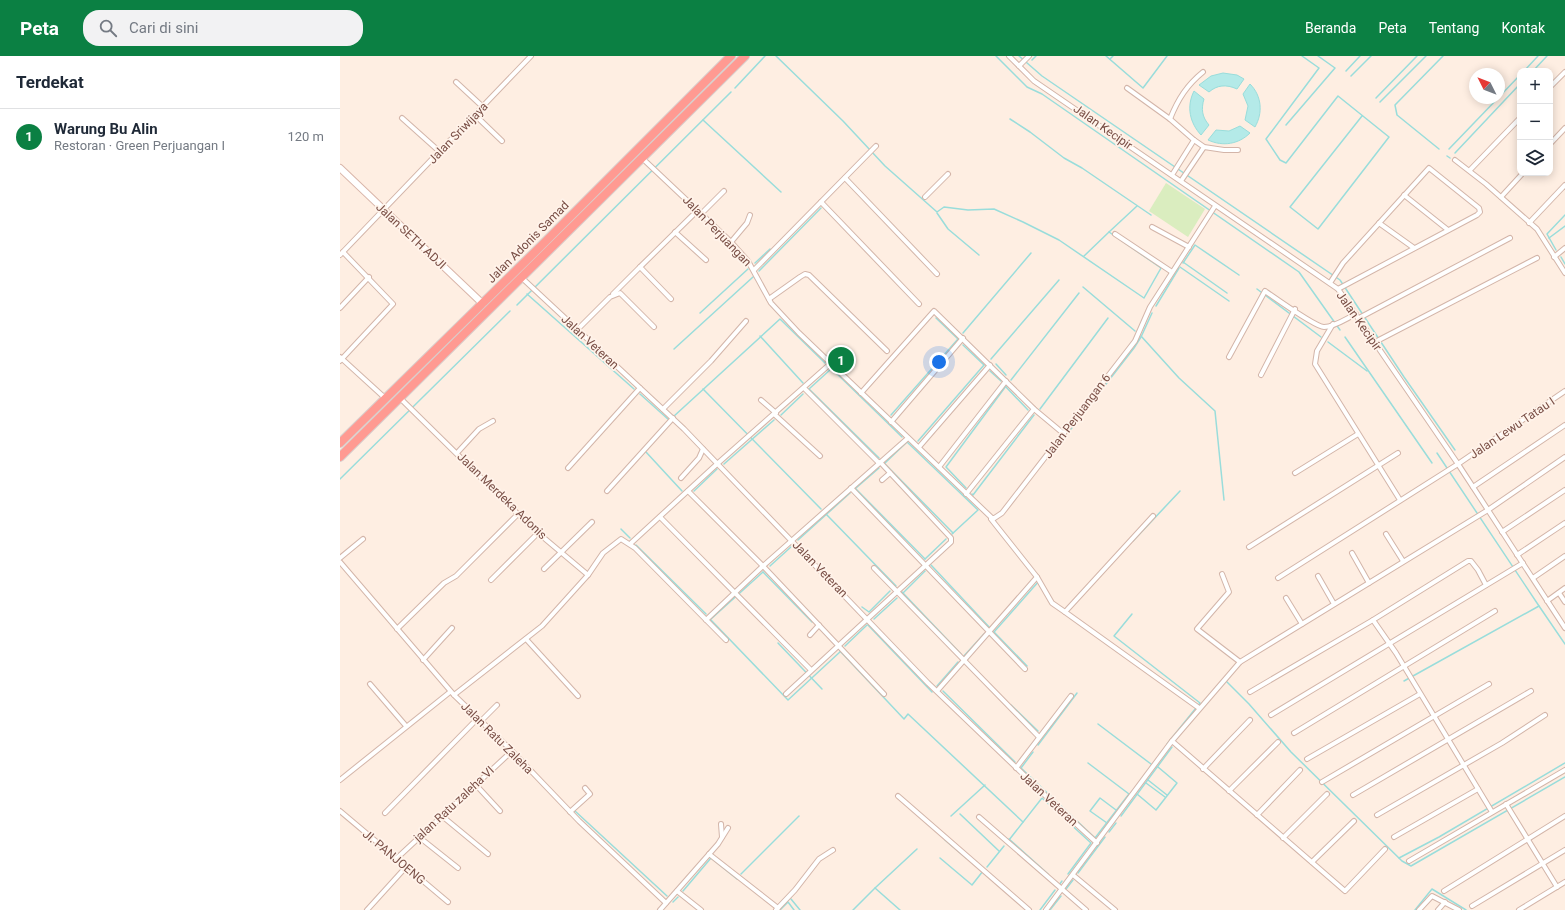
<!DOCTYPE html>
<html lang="id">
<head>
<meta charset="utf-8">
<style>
	:root { --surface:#fff; --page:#f2f2f3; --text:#1f2937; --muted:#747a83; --line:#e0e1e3; --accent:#0b8043 }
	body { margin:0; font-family:Roboto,sans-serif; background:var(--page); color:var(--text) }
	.controls { position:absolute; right:12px; top:12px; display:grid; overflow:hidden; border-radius:8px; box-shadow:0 2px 10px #0003 }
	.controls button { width:36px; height:36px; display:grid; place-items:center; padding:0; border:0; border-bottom:1px solid var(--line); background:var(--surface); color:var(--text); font:20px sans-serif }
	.compass { position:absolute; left:1129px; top:12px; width:36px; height:36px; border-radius:50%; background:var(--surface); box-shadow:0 2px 10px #0003; rotate:312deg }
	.you { position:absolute; left:599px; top:306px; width:14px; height:14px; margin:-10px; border:3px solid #fff; border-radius:50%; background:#1a73e8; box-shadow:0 0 0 6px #1a73e833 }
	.badge { display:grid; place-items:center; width:26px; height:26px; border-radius:50%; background:var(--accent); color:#fff; font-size:13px; font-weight:700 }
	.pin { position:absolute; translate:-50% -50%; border:2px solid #fff; box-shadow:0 1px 4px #0006 }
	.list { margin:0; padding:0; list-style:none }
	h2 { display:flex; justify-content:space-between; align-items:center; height:52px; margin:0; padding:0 16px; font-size:17px }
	h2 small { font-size:13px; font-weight:400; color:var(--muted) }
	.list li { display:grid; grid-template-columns:26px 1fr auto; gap:12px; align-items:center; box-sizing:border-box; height:56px; padding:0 16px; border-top:1px solid var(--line) }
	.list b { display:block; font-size:15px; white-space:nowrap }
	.list p { margin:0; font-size:13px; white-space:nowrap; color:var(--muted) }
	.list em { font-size:13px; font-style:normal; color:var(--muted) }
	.icon { flex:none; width:22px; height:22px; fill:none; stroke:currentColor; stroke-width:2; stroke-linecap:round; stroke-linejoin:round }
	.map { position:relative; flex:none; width:1225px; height:854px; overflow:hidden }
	header { display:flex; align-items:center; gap:24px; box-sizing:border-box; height:56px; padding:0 20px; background:var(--accent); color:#fff }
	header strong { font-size:19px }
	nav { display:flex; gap:22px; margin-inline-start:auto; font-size:14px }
	.search { width:280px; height:36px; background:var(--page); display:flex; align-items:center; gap:10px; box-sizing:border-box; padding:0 14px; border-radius:16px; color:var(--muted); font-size:15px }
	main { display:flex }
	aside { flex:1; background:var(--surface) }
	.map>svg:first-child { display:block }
	.green { fill:#daedbf }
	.water { fill:#b4eae8; stroke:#99dddb }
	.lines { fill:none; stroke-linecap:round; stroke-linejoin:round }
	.stream { stroke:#99dddb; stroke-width:1.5 }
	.street-casing { stroke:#d3b5a9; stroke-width:6 }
	.secondary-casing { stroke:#d9b5a9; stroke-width:8 }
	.highway-casing { stroke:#d9cdcb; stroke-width:10 }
	.street { stroke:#fff; stroke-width:4 }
	.secondary { stroke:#fff; stroke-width:6 }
	.highway { stroke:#ff9a92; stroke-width:8 }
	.labels { text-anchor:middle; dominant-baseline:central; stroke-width:3.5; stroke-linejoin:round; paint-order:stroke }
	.street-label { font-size:12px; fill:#794e45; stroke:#fff3ea }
</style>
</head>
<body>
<header>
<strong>Peta</strong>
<div class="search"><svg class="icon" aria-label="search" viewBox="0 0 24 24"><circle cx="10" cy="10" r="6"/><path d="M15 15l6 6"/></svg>Cari di sini</div>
<nav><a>Beranda</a><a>Peta</a><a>Tentang</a><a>Kontak</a></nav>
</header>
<main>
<aside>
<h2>Terdekat<small></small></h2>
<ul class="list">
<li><span class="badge">1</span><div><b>Warung Bu Alin</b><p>Restoran · Green Perjuangan I</p></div><em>120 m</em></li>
</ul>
</aside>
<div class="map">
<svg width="1225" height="854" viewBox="0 0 1225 854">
	<rect width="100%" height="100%" fill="#feeee2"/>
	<!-- green -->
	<path class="green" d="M826 127 865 153 848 181 809 155Z"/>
	<!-- water -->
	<g class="water">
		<path d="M883 17 897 19 904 23 897 33C886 28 877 29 869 36L859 29 871 20Z"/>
		<path d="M910 28C922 40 923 57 915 71L905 64 908 50 903 38Z"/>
		<path d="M854 35 864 43C861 53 862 61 869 69L861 79C850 67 846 51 854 35Z"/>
		<path d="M900 70 910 77C899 88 883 91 868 84L876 74 889 75Z"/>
	</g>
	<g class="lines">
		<!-- stream -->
		<g class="stream">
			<path d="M436 0 503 65 545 110 597 156 604 151 628 154 654 153 683 166 719 184 804 242 821 212 769 176 797 150"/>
			<path d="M656 0 687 31 702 38 959 216 1000 274"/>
			<path d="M679 0 702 20 1000 224 1064 321 1115 394"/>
			<path d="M766 0 803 32 827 0"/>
			<path d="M962 0 979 12 926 83 940 104 946 107 998 40 1049 81 978 173 950 151 1022 60"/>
			<path d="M770 3 773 0"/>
			<path d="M692 4 696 0"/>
			<path d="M1006 15 1020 0"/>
			<path d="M1184 15 1198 0"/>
			<path d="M1193 15 1207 0"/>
			<path d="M1011 20 1031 0"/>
			<path d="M395 32 425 0"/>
			<path d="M1159 41 1180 19"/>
			<path d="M1036 42 1077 0"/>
			<path d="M1040 46 1086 0"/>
			<path d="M670 63 690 76 724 102 742 112 811 159"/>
			<path d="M363 64 441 136"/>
			<path d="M946 69 995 12 978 0"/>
			<path d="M1099 93 1057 59 1055 49 1103 0"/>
			<path d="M1109 93 1158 42"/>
			<path d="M1115 97 1180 28"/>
			<path d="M1107 100 1110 102"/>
			<path d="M597 157 608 173 639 199"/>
			<path d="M1209 182 1225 170"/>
			<path d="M1216 194 1207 178 1225 159"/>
			<path d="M744 200 769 176"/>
			<path d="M1221 201 1225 208"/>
			<path d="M843 206 887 237"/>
			<path d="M415 207 430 193"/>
			<path d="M843 207 855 189 899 219"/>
			<path d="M840 211 889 245"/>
			<path d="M419 215 481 152"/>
			<path d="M743 231 795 275"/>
			<path d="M917 233 981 281"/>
			<path d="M187 238 294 333"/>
			<path d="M177 249 391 36"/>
			<path d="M816 250 839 212"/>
			<path d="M360 257 408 213"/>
			<path d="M596 262 618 283"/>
			<path d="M623 277 691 197"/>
			<path d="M420 280 463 327"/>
			<path d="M801 280 839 322 875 355 884 444"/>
			<path d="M1005 281 1092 407"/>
			<path d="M988 286 1027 315"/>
			<path d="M623 289 644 309"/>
			<path d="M334 293 413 221"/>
			<path d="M651 303 719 224"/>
			<path d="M656 308 666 319"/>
			<path d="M491 312 562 381"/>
			<path d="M650 315 661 325"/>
			<path d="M671 324 739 237"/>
			<path d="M666 331 688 354"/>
			<path d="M363 333 481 453"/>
			<path d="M469 333 539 402"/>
			<path d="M469 333 491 313"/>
			<path d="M300 338 329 364"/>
			<path d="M700 353 768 262"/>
			<path d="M441 359 463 338"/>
			<path d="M551 359 618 283"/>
			<path d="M333 361 440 263 485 307"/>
			<path d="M731 373 794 292 801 281 812 257"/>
			<path d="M566 385 638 454 612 478"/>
			<path d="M578 385 644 309"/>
			<path d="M306 396 342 435"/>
			<path d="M544 407 613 477"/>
			<path d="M545 407 567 386"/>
			<path d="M384 408 434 364"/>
			<path d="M0 423 170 255"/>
			<path d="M515 432 585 503"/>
			<path d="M516 432 539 412"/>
			<path d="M626 432 606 411 666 330"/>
			<path d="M354 435 377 413"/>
			<path d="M632 438 633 439 694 359"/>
			<path d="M486 458 556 530"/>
			<path d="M281 473 290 482"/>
			<path d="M458 484 510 437"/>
			<path d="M793 485 840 435"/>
			<path d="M296 489 366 558"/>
			<path d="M585 503 606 483"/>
			<path d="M591 509 650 572"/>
			<path d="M430 510 452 490"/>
			<path d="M423 516 472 566"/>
			<path d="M562 536 621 598"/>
			<path d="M563 537 585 515"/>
			<path d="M1199 550 1225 588"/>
			<path d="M522 551 529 556 550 535"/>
			<path d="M792 558 774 580 860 647 827 688"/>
			<path d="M370 563 448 644 501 595"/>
			<path d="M371 563 423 516"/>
			<path d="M534 563 557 542"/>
			<path d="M528 569 592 636"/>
			<path d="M654 576 699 525"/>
			<path d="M654 576 687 610"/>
			<path d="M438 587 482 633"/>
			<path d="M505 590 527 569"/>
			<path d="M500 595 564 663 568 658 683 766"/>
			<path d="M623 601 644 578"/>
			<path d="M886 625 909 648 951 696 1062 805 1071 810 1225 721"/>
			<path d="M1064 625 1199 550 1097 397"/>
			<path d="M597 630 618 606"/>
			<path d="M603 635 675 706"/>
			<path d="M671 649 698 675"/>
			<path d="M758 668 811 708"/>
			<path d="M698 689 737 637"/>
			<path d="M681 712 755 782 789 738 748 707"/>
			<path d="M681 712 693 696"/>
			<path d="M808 724 827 739"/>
			<path d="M806 727 825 741"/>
			<path d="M797 738 816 754 837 727 818 711"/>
			<path d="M235 755 327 840"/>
			<path d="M620 758 659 795"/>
			<path d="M611 760 645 729"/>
			<path d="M781 760 832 691"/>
			<path d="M767 767 750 755 760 742 776 754"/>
			<path d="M769 776 776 767"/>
			<path d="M669 783 708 818"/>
			<path d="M605 784 626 802"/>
			<path d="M669 784 702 742 751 787 728 818"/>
			<path d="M600 802 632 829 643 815"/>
			<path d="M1059 802 1099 781 1225 707"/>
			<path d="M647 811 664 790"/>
			<path d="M738 817 765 781"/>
			<path d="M401 818 459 760"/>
			<path d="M719 829 722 825"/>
			<path d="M535 832 577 793"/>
			<path d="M726 833 733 824"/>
			<path d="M343 835 371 802 397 823"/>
			<path d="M451 843 460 854"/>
			<path d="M333 846 338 841"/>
			<path d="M440 854 448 846 454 854"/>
			<path d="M513 854 535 832 560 854"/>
			<path d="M700 854 715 834"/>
			<path d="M710 854 721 840"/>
			<path d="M1075 854 1092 833 1126 854"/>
		</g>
		<defs>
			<g id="street">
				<path d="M669 0 694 25 998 233 1118 408 1225 572"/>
				<path d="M679 10 689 0"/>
				<path d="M116 26 143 51"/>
				<path d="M1210 31 1225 16"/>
				<path d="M787 32 830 63 854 84 864 91 884 94H898"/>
				<path d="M135 59 162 85"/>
				<path d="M62 62 100 96"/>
				<path d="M830 63C838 43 847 29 863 16"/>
				<path d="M1210 88 1225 72"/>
				<path d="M302 102 391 186 408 205 431 247 459 277 653 463 662 457 795 285 810 251 875 150"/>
				<path d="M1115 104 1146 128 1197 173 1225 217"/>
				<path d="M1130 114 1180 62"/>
				<path d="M832 119 854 84"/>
				<path d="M505 122 597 218"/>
				<path d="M841 125 864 91"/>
				<path d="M1064 139 1108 174"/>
				<path d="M585 141 608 118"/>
				<path d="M1161 141 1183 117"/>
				<path d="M481 146 579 248"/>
				<path d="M361 158 384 135"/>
				<path d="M1039 167 1074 192"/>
				<path d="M1189 167 1225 129"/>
				<path d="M812 171 849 191"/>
				<path d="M335 176 366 204"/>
				<path d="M775 178 832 216"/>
				<path d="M391 186 407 167 410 159"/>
				<path d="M0 199 191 0"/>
				<path d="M1214 201 1225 192"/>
				<path d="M414 214 536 90"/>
				<path d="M182 222 344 373 588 627 710 744 757 787"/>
				<path d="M990 227 1003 207 1089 112 1139 152 1140 156 1137 159 998 233"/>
				<path d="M273 238 300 211"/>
				<path d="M331 243 300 211 358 154"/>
				<path d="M429 243 460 221 465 218 469 219 547 295"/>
				<path d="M0 252 29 221"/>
				<path d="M1019 262 1170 182"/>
				<path d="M993 268 977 295 975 308 1060 444"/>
				<path d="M237 274 270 241 280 237 314 271"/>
				<path d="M1035 286 1197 202"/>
				<path d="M0 301 45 342"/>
				<path d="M889 301 925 235C935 242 976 271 984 271 995 271 1007 262 1016 258"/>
				<path d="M0 305 53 248 3 196"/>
				<path d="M921 319 955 253"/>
				<path d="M464 332 539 407"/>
				<path d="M521 337 594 255 694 353 724 378"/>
				<path d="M60 342 191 471 248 519"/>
				<path d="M421 344 436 357"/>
				<path d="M323 353 371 305 406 265"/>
				<path d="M434 358 480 400"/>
				<path d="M551 366 623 282"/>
				<path d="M579 391 650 309"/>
				<path d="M117 397 139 373 153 365"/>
				<path d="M599 411 666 325"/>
				<path d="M228 412 300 332"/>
				<path d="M955 417 1018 378"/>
				<path d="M341 422 359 402 363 393"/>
				<path d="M542 424 550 417"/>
				<path d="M1133 431 1225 369"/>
				<path d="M511 432 685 613"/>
				<path d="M267 435 333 362"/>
				<path d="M348 435 423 510 544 638"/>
				<path d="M626 438 694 353"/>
				<path d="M320 461 471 614"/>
				<path d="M651 463 697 521 712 547 725 556 813 460"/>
				<path d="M1162 476 1225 434"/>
				<path d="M1046 478 1063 505"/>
				<path d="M290 488 377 408 490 308"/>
				<path d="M909 491 1058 397"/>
				<path d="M1012 497 1029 527"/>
				<path d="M1177 499 1225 467"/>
				<path d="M0 502 23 483"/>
				<path d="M0 506 114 639 172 695 239 765 326 847"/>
				<path d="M534 512 699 681"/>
				<path d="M204 513 252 466"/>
				<path d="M882 518 889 536 857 573 900 606"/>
				<path d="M978 520 994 548"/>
				<path d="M938 522 1118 408 1225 335"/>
				<path d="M1193 522 1225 500"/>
				<path d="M151 524 198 477"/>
				<path d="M1219 537 1225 546"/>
				<path d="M946 542 962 568"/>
				<path d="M1207 545 1225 532"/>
				<path d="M725 556 859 652"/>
				<path d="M366 564 423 510 568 382"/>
				<path d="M1033 564 1128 505H1131L1138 514 1146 529"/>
				<path d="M57 573 104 527 116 520 178 458"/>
				<path d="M470 579 479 569"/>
				<path d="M186 583 238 640"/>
				<path d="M83 604 112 572"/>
				<path d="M30 628 66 670"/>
				<path d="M597 635 697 521"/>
				<path d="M910 636 1033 564 1056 597 1152 756"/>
				<path d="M446 638 611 486V482L540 406"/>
				<path d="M114 639 202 570 248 519 263 497 281 483 295 492 386 584"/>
				<path d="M931 659 1183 507"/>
				<path d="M141 665 157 649"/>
				<path d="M954 677 1155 555"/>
				<path d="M967 703 1080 638"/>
				<path d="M676 712 731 640"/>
				<path d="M863 713 910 664"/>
				<path d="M0 724 110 636"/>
				<path d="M982 726 1149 628"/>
				<path d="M136 729 160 755"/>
				<path d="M889 735 938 686"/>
				<path d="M1013 739 1191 635"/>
				<path d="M558 740 689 854"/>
				<path d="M1166 748 1217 831"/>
				<path d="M0 755 108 846"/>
				<path d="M230 756 250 738 245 732"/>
				<path d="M45 757 138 662"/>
				<path d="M917 759 960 714"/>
				<path d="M1037 759 1162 687 1205 659"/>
				<path d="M102 760 148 798"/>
				<path d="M639 761 746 854"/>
				<path d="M381 768 382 781"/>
				<path d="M79 781 118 812"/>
				<path d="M1054 781 1138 733"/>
				<path d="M943 782 987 738"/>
				<path d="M1045 793 1005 835 832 685 900 606 1148 454 1225 401"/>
				<path d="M369 798 438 852"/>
				<path d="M56 803 172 695"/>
				<path d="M1069 805 1225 714"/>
				<path d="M972 806 1014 765"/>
				<path d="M733 819 775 854"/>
				<path d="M337 835 361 854"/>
				<path d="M1104 835 1225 760"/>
				<path d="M1132 850 1225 794"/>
				<path d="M27 854 66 811"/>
				<path d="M320 854 378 788 388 772"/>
				<path d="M436 854 455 834 479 803 493 794"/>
				<path d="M706 854 832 685"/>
				<path d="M1079 854 1092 840 1119 854"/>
				<path d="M1098 854 1105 846"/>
				<path d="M1179 854 1225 826"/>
			</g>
			<path id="secondary" d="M0 112 143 248"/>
			<g id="highway">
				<path d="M0 387 200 191 391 0"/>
				<path d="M0 401 405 0"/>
			</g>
		</defs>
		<!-- street casing -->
		<use href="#street" class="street-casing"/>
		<!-- secondary casing -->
		<use href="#secondary" class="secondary-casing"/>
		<!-- highway casing -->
		<use href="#highway" class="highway-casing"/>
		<!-- street -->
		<use href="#street" class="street"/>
		<!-- secondary -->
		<use href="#secondary" class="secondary"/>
		<!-- highway -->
		<use href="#highway" class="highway"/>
	</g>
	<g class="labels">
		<!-- street labels -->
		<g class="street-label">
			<text transform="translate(763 71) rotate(35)">Jalan Kecipir</text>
			<text transform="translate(118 77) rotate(-46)">Jalan Sriwijaya</text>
			<text transform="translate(377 175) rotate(46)">Jalan Perjuangan</text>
			<text transform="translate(71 180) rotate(43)">Jalan SETH ADJI</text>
			<text transform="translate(188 186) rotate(-45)">Jalan Adonis Samad</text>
			<text transform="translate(1019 265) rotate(55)">Jalan Kecipir</text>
			<text transform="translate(250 286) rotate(43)">Jalan Veteran</text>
			<text transform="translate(737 360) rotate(-53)">Jalan Perjuangan 6</text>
			<text transform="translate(1172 372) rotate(-34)">Jalan Lewu Tatau I</text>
			<text transform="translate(162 440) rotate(44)">Jalan Merdeka Adonis</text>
			<text transform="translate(480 513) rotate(46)">Jalan Veteran</text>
			<text transform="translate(157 682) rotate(45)">Jalan Ratu Zaleha</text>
			<text transform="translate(709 743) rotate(43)">Jalan Veteran</text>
			<text transform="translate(114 748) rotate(-43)">jalan Ratu zaleha VI</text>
			<text transform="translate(54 801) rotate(40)">Jl. PANJOENG</text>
		</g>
	</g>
</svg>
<div class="controls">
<button>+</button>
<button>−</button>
<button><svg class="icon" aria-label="layers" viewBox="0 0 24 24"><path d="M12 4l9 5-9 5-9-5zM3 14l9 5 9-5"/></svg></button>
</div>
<svg class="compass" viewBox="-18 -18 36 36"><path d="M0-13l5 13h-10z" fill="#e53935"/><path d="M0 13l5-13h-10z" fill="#747a83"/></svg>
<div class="you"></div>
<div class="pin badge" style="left:501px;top:304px">1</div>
</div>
</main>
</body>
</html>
